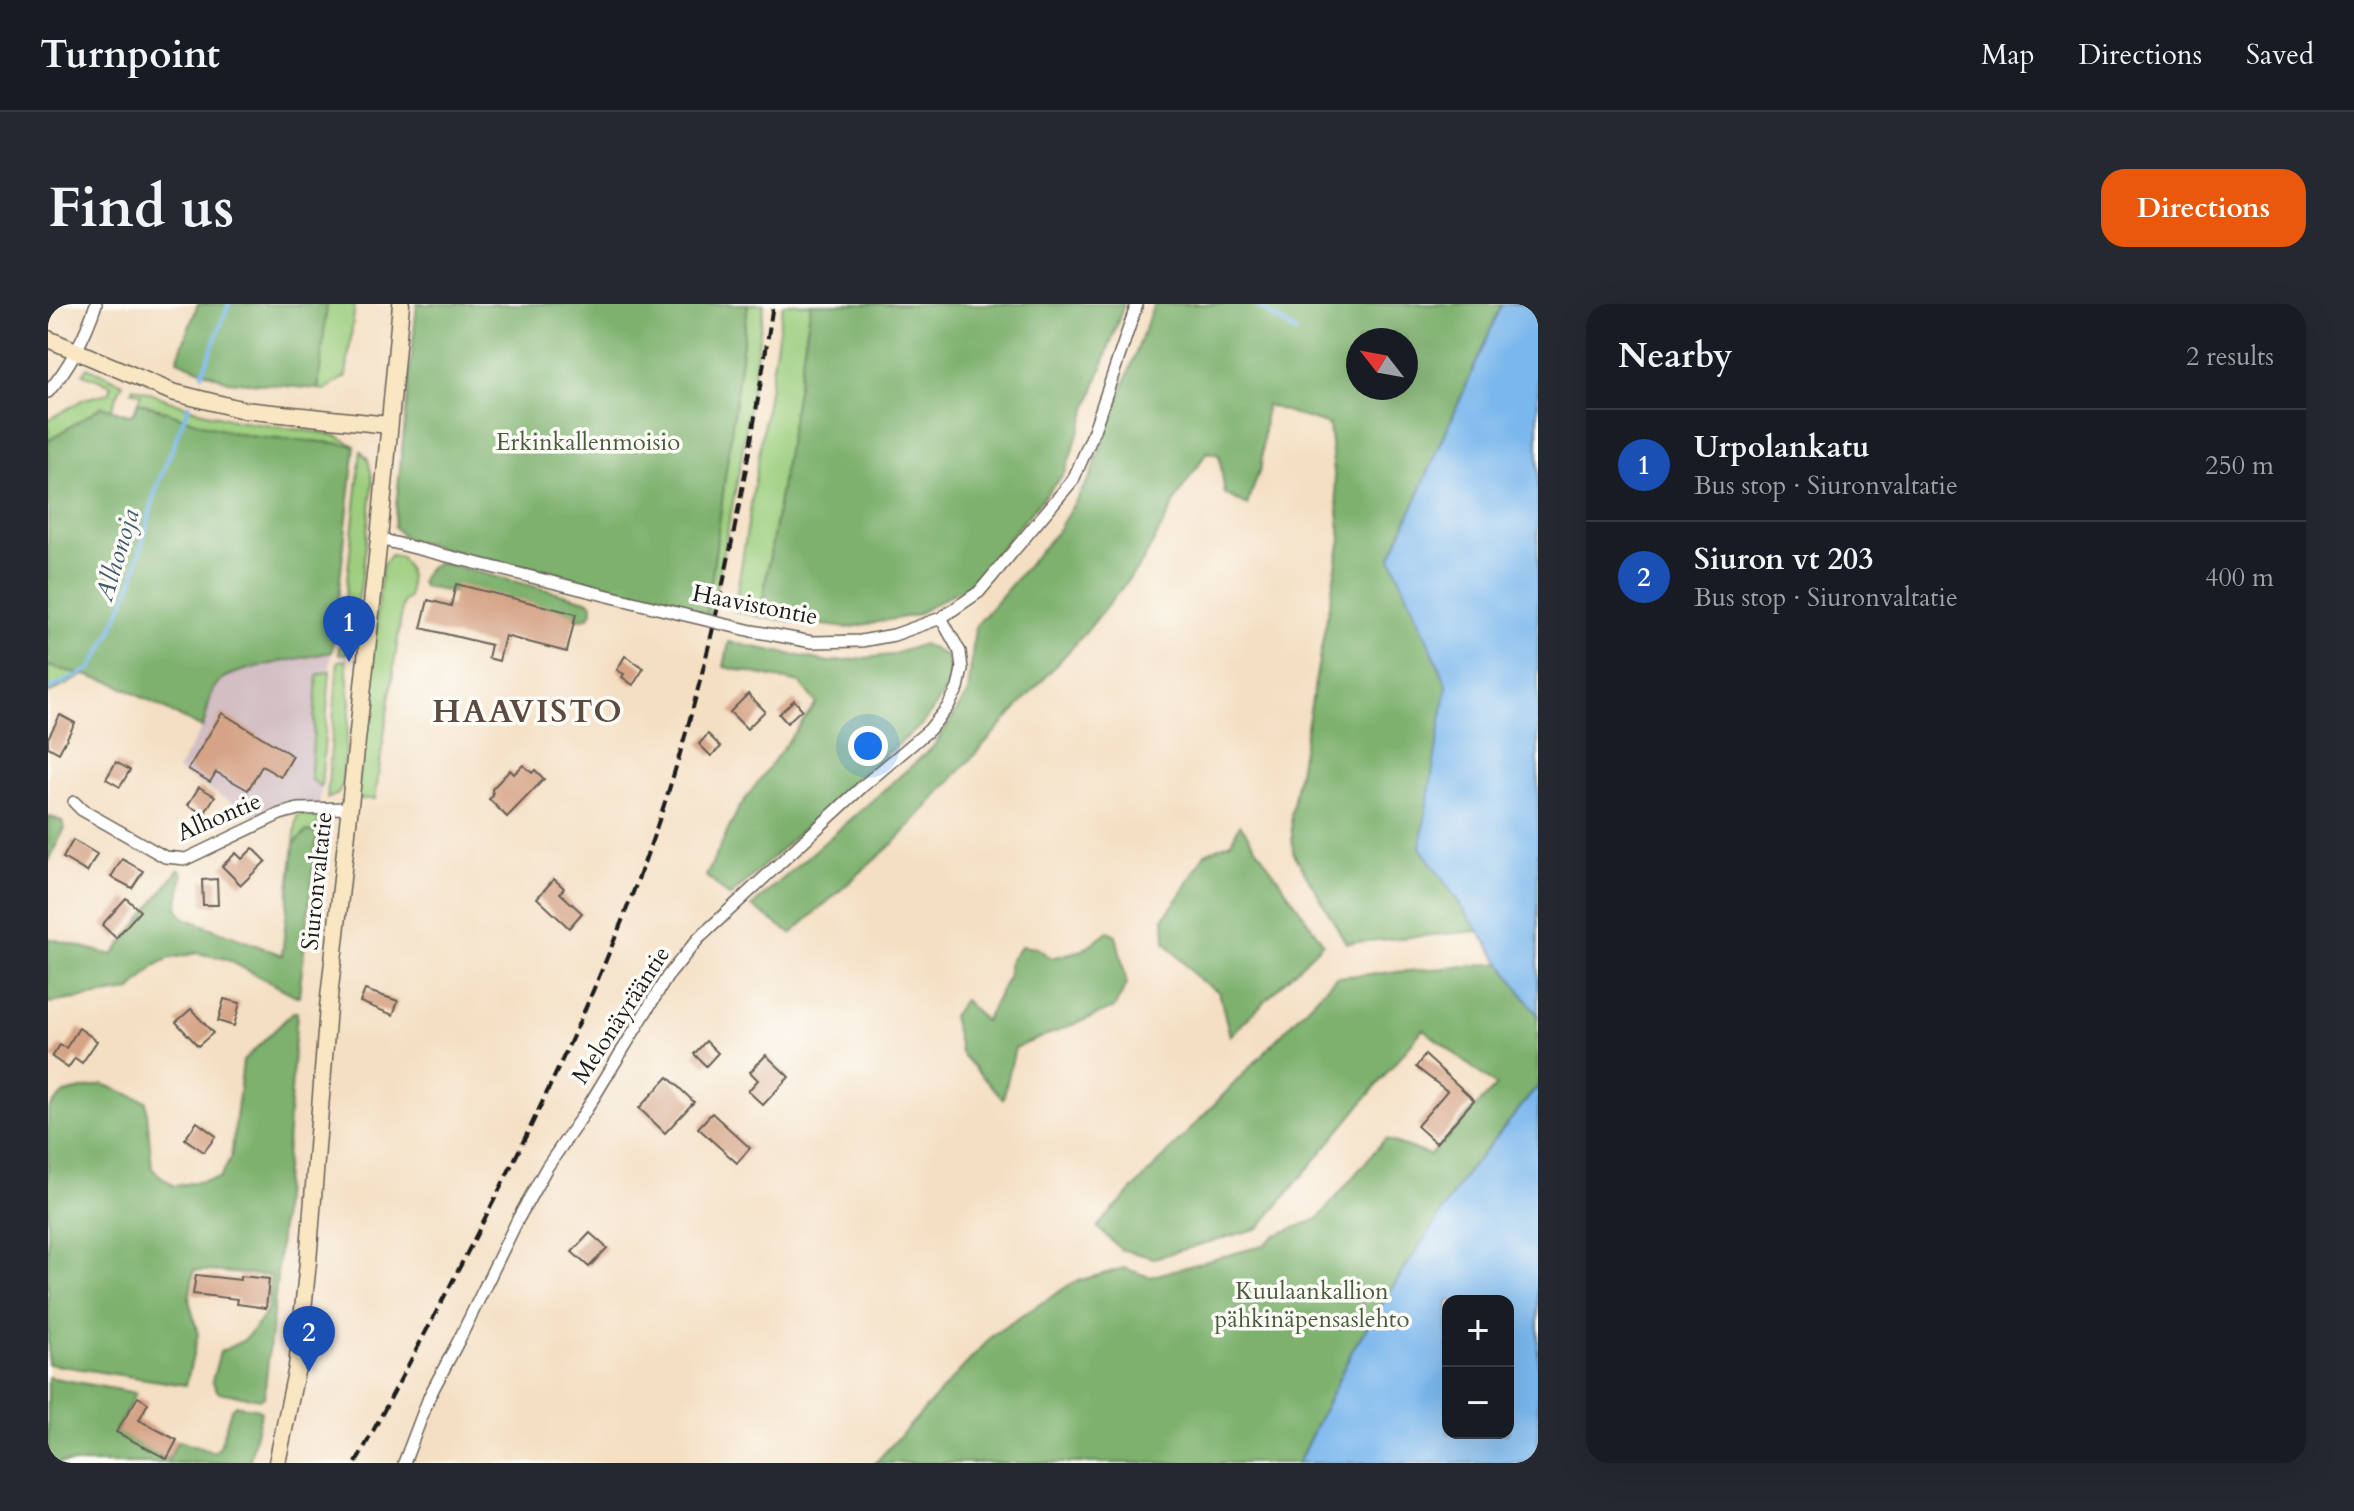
<!DOCTYPE html>
<html lang="en">
<head>
<meta charset="utf-8">
<style>
	:root { --surface:#171b24; --page:#242831; --text:#f1f3f6; --muted:#9ea1a6; --line:#363941; --accent:#ea580c }
	body { margin:0; font-family:Cardo,serif; background:var(--page); color:var(--text) }
	.controls { position:absolute; right:24px; bottom:24px; display:grid; overflow:hidden; border-radius:16px; box-shadow:0 8px 32px #0002 }
	.controls button { width:72px; height:72px; display:grid; place-items:center; padding:0; border:0; border-bottom:2px solid var(--line); background:var(--surface); color:var(--text); font:40px sans-serif }
	.compass { position:absolute; left:1298px; top:24px; width:72px; height:72px; border-radius:50%; background:var(--surface); box-shadow:0 8px 32px #0002; rotate:301deg }
	.you { position:absolute; left:820px; top:442px; width:28px; height:28px; margin:-20px; border:6px solid #fff; border-radius:50%; background:#1a73e8; box-shadow:0 0 0 12px #1a73e833 }
	.badge { display:grid; place-items:center; width:52px; height:52px; border-radius:50%; background:var(--accent); color:#fff; font-size:26px; font-weight:700 }
	.pin { position:absolute; translate:-50% -66px; filter:drop-shadow(0 2px 4px #0008) }
	.pin::after { content:''; position:absolute; top:42px; width:28px; height:24px; background:inherit; clip-path:polygon(0 0,100% 0,50% 100%) }
	.list { margin:0; padding:0; list-style:none }
	h2 { display:flex; justify-content:space-between; align-items:center; height:104px; margin:0; padding:0 32px; font-size:34px }
	h2 small { font-size:26px; font-weight:400; color:var(--muted) }
	.list li { display:grid; grid-template-columns:52px 1fr auto; gap:24px; align-items:center; box-sizing:border-box; height:112px; padding:0 32px; border-top:2px solid var(--line) }
	.list b { display:block; font-size:30px; white-space:nowrap }
	.list p { margin:0; font-size:26px; white-space:nowrap; color:var(--muted) }
	.list em { font-size:26px; font-style:normal; color:var(--muted) }
	.map { position:relative; flex:none; width:1490px; height:1159px; overflow:hidden; border-radius:24px }
	header { display:flex; align-items:center; gap:48px; box-sizing:border-box; height:112px; padding:0 40px; background:var(--surface); border-bottom:2px solid var(--line) }
	header strong { font-size:38px }
	nav { display:flex; gap:44px; margin-inline-start:auto; font-size:28px }
	.intro { display:flex; align-items:center; justify-content:space-between; box-sizing:border-box; height:192px; padding:0 48px }
	h1 { margin:0; font-size:56px }
	.button { padding:20px 36px; border-radius:24px; background:var(--accent); color:#fff; font-size:28px; font-weight:700 }
	main { display:flex; gap:48px; padding:0 48px }
	aside { flex:1; background:var(--surface); border-radius:24px; box-shadow:0 8px 32px #0002 }
	.map>svg:first-child { display:block }
	.industrial { fill:#d2bec3 }
	.green { fill:#9cce7e; stroke:#5c754d; stroke-width:2 }
	.forest { fill:#7db16d; stroke:#4c6644; stroke-width:2; fill-rule:evenodd }
	.water { fill:#7ab7ed; stroke:#4b6a84; stroke-width:2; fill-rule:evenodd }
	.lines { fill:none; stroke-linecap:round; stroke-linejoin:round }
	.stream { stroke:#7ab7ed; stroke-width:4 }
	.building { fill:#d5a385 }
	.street-casing { stroke:#686056; stroke-width:14 }
	.secondary-casing { stroke:#686056; stroke-width:19 }
	.street { stroke:#fff; stroke-width:11 }
	.secondary { stroke:#f9e7c3; stroke-width:16 }
	.rail { stroke:#1c1c1c; stroke-width:4; stroke-dasharray:12 6; stroke-linecap:butt }
	.street-bridge-casing { stroke:#686056; stroke-width:14; stroke-linecap:butt }
	.street-bridge { stroke:#fff; stroke-width:11 }
	.labels { text-anchor:middle; dominant-baseline:central; stroke-width:7; stroke-linejoin:round; paint-order:stroke }
	.park-label { font-size:24px; fill:#495a3e; stroke:#fdfcf7 }
	.street-label { font-size:24px; fill:#1c1c1c; stroke:#fdfcf7 }
	.water-label { font-size:26px; font-style:italic; fill:#425a70; stroke:#fdfcf7 }
	.district-label { font-size:32px; font-weight:bold; letter-spacing:2px; fill:#5d4b41; stroke:#fdfcf7 }
</style>
</head>
<body>
<header>
<strong>Turnpoint</strong>
<nav><a>Map</a><a>Directions</a><a>Saved</a></nav>
</header>
<div class="intro"><h1>Find us</h1><a class="button">Directions</a></div>
<main>
<div class="map">
<svg width="1490" height="1159" viewBox="0 0 1490 1159">
	<rect width="100%" height="100%" fill="#fdfcf7"/>
	<filter id="ink" filterUnits="userSpaceOnUse"><feTurbulence type="fractalNoise" baseFrequency=".0125" numOctaves="2"/><feDisplacementMap in="SourceGraphic" scale="16" xChannelSelector="R" yChannelSelector="G"/><feConvolveMatrix kernelMatrix="1 2 1 2 8 2 1 2 1" color-interpolation-filters="sRGB"/></filter>
	<filter id="wash" filterUnits="userSpaceOnUse"><feTurbulence type="fractalNoise" baseFrequency=".006" numOctaves="4" result="noise"/><feDisplacementMap in="SourceGraphic" scale="32" xChannelSelector="R" yChannelSelector="G"/><feGaussianBlur stdDeviation="1.8" result="paint"/><feColorMatrix in="noise" values="0 0 0 0 0 0 0 0 0 0 0 0 0 0 0 0 0 1.4 0 .05"/><feComposite in="paint" operator="in"/></filter>
	<g filter="url(#wash)">
		<rect width="100%" height="100%" fill="#f4dfc3"/>
		<!-- industrial -->
		<path class="industrial" d="M284 348 282 367 269 372 264 476 273 483 272 500 212 515 129 466 154 424 158 413 160 395 172 376 193 367Z"/>
		<!-- green -->
		<g class="green">
			<path d="M279 0H307L298 72 277 86 270 85Z"/>
			<path d="M700 0H716L693 157 663 311 659 310Z"/>
			<path d="M735 0H763L712 313 686 307Z"/>
			<path d="M39 63 75 79 63 105 54 102 0 137V116L36 95 61 89 64 81 35 70Z"/>
			<path d="M85 83 151 107 188 117 275 129 290 132 307 142C272 135 237 138 202 132 164 126 127 110 90 98L93 90 84 87Z"/>
			<path d="M313 147 320 155 325 178 313 282 299 349 291 350Z"/>
			<path d="M342 251 353 253C363 267 363 277 361 294L355 298 327 495H309L334 263Z"/>
			<path d="M298 356 302 399 294 482 290 490 279 495 290 357Z"/>
			<path d="M0 362 36 371 0 390Z"/>
			<path d="M282 367 273 483 264 476 263 467 269 371Z"/>
			<path d="M258 508 271 510 269 529 259 527 246 540 249 512Z"/>
		</g>
		<!-- forest -->
		<g class="forest">
			<path d="M150 0H279L270 85 180 77 129 56Z"/>
			<path d="M369 0H700L659 310 358 235 346 223Z"/>
			<path d="M763 0H1076L1017 168 922 280 867 311 799 324 712 313Z"/>
			<path d="M1106 0H1454L1343 253 1400 381 1372 543 1431 627 1298 639 1245 548 1243 511 1293 235 1281 121 1218 101 1213 163 1199 201 1177 190 1171 151 1159 148 1133 187 1094 259 1038 328 849 536 743 630 704 602 885 443 920 389 927 323 1010 226 1042 173ZM1310 36H1358V84H1310Z"/>
			<path d="M90 98C127 110 164 126 202 132 237 138 272 135 307 142L284 348C262 353 183 364 171 378 159 392 161 408 154 424L64 378 0 362V137L54 102 80 111 85 110Z"/>
			<path d="M390 259 398 260 539 296 544 300V307L541 313 535 315 527 314 528 310 376 283 373 279C375 269 380 263 390 259Z"/>
			<path d="M681 338 781 358 843 351 875 340 900 353 903 379 875 420 812 472 682 593 658 572 691 504 768 399 752 379 676 363Z"/>
			<path d="M0 512 14 517 17 524 0 558Z"/>
			<path d="M1192 520 1275 639 1182 732 1171 688 1149 674 1117 638 1116 613 1132 592 1157 549 1183 538Z"/>
			<path d="M259 527 269 529 251 692H248L178 655 149 649 120 655 108 661 82 687 0 699V634L65 651 131 565 135 570 129 604 136 614 234 651 246 540Z"/>
			<path d="M1060 627 1068 631 1079 680 1066 704 967 744 955 795 913 749 904 712 916 696 937 717 960 673 961 658 973 642 989 644 1003 654 1035 646Z"/>
			<path d="M1454 659 1489 708 1490 782 1418 870 1305 1045 1250 1159H827L946 1030 1026 978 1076 964 1102 973 1216 941 1228 931 1270 915 1337 835 1382 851 1448 782 1375 725 1211 924 1106 954 1072 945 1049 923 1288 673Z"/>
			<path d="M245 708H249L229 973 216 1093 212 1095 170 1088 164 1077 172 1048 196 1036 211 1019 220 1005 223 972 146 966 141 996 150 1030 138 1081 0 1060V805L16 789 55 780 98 797 104 865 126 882 172 874 183 854 195 757Z"/>
			<path d="M0 1073 88 1089 68 1127 120 1156 130 1137 166 1148 172 1143 183 1105 188 1101 210 1105 213 1108 201 1159H0Z"/>
		</g>
		<!-- water -->
		<g class="water">
			<path d="M1454 0H1490V712L1372 543 1399 381 1343 253Z"/>
			<path d="M1490 782V1159H1250L1305 1045 1418 870ZM1400 997H1460V1129H1400Z"/>
		</g>
		<g class="lines">
			<!-- stream -->
			<g class="stream">
				<path d="M1207 0 1248 28"/>
				<path d="M154 70 181 0"/>
				<path d="M0 386 43 365 60 335 85 276 107 189 141 101"/>
			</g>
		</g>
		<g id="blocks">
			<!-- building -->
			<g class="building">
				<path d="M408 280 528 310 519 348 457 332 451 357 440 354 443 341 373 324 380 296 403 302Z"/>
				<path d="M577 352 596 364 585 381 574 373 576 370 569 366Z"/>
				<path d="M700 390 717 407 699 425 682 408Z"/>
				<path d="M746 396 754 405 739 419 731 410Z"/>
				<path d="M174 409 245 452 233 473 214 462 200 486 168 468 162 478 140 465Z"/>
				<path d="M12 411 27 419 11 449 0 443V434Z"/>
				<path d="M660 430 673 443 663 452 651 440Z"/>
				<path d="M68 458 82 466 72 483 58 475Z"/>
				<path d="M475 461 484 469 487 466 496 475 459 513 441 495 445 492 444 485 462 466 466 470Z"/>
				<path d="M151 483 167 492 156 510 140 501Z"/>
				<path d="M25 536 49 550 39 568 15 554Z"/>
				<path d="M205 544 218 557 193 581 174 562 188 549 194 555Z"/>
				<path d="M74 555 95 567 84 584 63 573Z"/>
				<path d="M169 575 170 601H155L154 576Z"/>
				<path d="M506 575 516 584 512 589 534 609 521 624 489 594Z"/>
				<path d="M78 594 92 607 68 634 54 621Z"/>
				<path d="M317 686 350 697 345 711 312 698Z"/>
				<path d="M176 695 192 699 186 722 170 717Z"/>
				<path d="M143 705 165 729 150 742 128 718Z"/>
				<path d="M31 724 49 737 34 759 27 754 20 764 4 753 12 741 18 744Z"/>
				<path d="M658 737 670 749 658 762 646 750Z"/>
				<path d="M718 751 741 773 715 801 700 787 710 776 702 768Z"/>
				<path d="M1377 751 1426 796 1388 839 1369 822 1399 787 1368 763Z"/>
				<path d="M620 773 646 798 617 829 591 804Z"/>
				<path d="M664 809 702 844 689 859 650 824Z"/>
				<path d="M149 818 168 832 156 848 137 835Z"/>
				<path d="M542 929 559 944 541 963 524 948Z"/>
				<path d="M148 971 192 976V972L221 975 218 1004 189 1000 190 995 145 990Z"/>
				<path d="M90 1093 100 1099 91 1116 129 1136 119 1155 68 1128Z"/>
			</g>
		</g>
	</g>
	<g filter="url(#ink)">
		<use href="#blocks" fill-opacity="0" stroke="#686056" stroke-width="2"/>
		<g class="lines">
			<defs>
				<g id="street">
					<path d="M0 88C23 61 37 33 48 0"/>
					<path d="M331 235 637 311"/>
					<path d="M704 327 764 338 813 337 846 331 893 314 931 288 1025 176 1043 135 1089 0"/>
					<path d="M26 498 34 506 117 553 138 555 232 510 250 505 301 504"/>
					<path d="M356 1159 382 1091 411 1036 470 915 499 863 535 811 619 673 650 635 815 482 881 426 899 404 910 384 914 365 912 348 893 314"/>
				</g>
				<g id="secondary">
					<path d="M0 35 124 88 196 106 341 121"/>
					<path d="M229 1159 249 1063 260 958 280 703 331 235 353 0"/>
				</g>
			</defs>
			<!-- street casing -->
			<use href="#street" class="street-casing"/>
			<!-- secondary casing -->
			<use href="#secondary" class="secondary-casing"/>
			<!-- street -->
			<use href="#street" class="street"/>
			<!-- secondary -->
			<use href="#secondary" class="secondary"/>
			<!-- rail -->
			<path class="rail" d="M308 1159C410 967 516 774 592 570 660 387 696 192 725 0"/>
			<defs>
				<path id="street-bridge" d="M637 311 704 327"/>
			</defs>
			<!-- street-bridge casing -->
			<use href="#street-bridge" class="street-bridge-casing"/>
			<!-- street-bridge -->
			<use href="#street-bridge" class="street-bridge"/>
		</g>
	</g>
	<g class="labels">
		<!-- park labels -->
		<g class="park-label">
			<text x="540" y="138">Erkinkallenmoisio</text>
			<text x="1264" y="987">Kuulaankallion<tspan x="1264" dy="28">pähkinäpensaslehto</tspan></text>
		</g>
		<!-- street labels -->
		<g class="street-label">
			<text transform="translate(707 301) rotate(11)">Haavistontie</text>
			<text transform="translate(171 513) rotate(-23)">Alhontie</text>
			<text transform="translate(269 577) rotate(-84)">Siuronvaltatie</text>
			<text transform="translate(573 711) rotate(-57)">Melonäyrääntie</text>
		</g>
		<!-- water labels -->
		<g class="water-label">
			<text transform="translate(69 251) rotate(-73)">Alhonoja</text>
		</g>
		<!-- district labels -->
		<g class="district-label">
			<text x="480" y="408">HAAVISTO</text>
		</g>
	</g>
</svg>
<div class="controls">
<button>+</button>
<button>−</button>
</div>
<svg class="compass" viewBox="-18 -18 36 36"><path d="M0-13l5 13h-10z" fill="#e53935"/><path d="M0 13l5-13h-10z" fill="#9ea1a6"/></svg>
<div class="you"></div>
<div class="pin badge" style="left:301px;top:358px;background:#1a4fb4">1</div>
<div class="pin badge" style="left:261px;top:1068px;background:#1a4fb4">2</div>
</div>
<aside>
<h2>Nearby<small>2 results</small></h2>
<ul class="list">
<li><span class="badge" style="background:#1a4fb4">1</span><div><b>Urpolankatu</b><p>Bus stop · Siuronvaltatie</p></div><em>250 m</em></li>
<li><span class="badge" style="background:#1a4fb4">2</span><div><b>Siuron vt 203</b><p>Bus stop · Siuronvaltatie</p></div><em>400 m</em></li>
</ul>
</aside>
</main>
</body>
</html>
